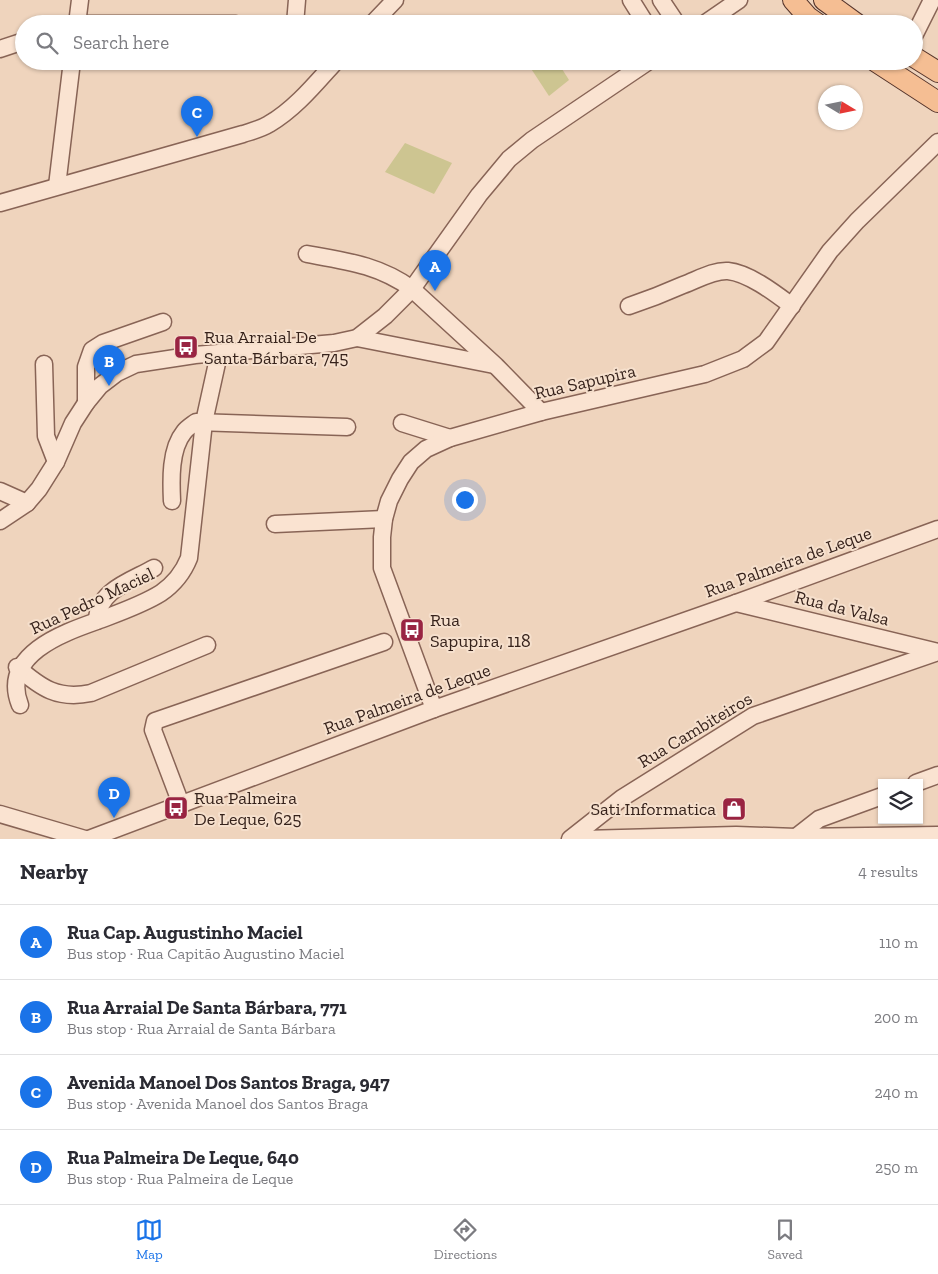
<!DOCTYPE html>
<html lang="en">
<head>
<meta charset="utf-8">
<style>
	:root { --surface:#fff; --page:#f7f7f7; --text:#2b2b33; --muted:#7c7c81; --line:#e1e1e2; --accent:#1a73e8 }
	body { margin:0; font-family:"Zilla Slab",serif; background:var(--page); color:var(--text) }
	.controls { position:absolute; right:15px; bottom:15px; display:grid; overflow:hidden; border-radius:0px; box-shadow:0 1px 4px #0004 }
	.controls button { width:45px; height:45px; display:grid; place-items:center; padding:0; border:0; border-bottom:1px solid var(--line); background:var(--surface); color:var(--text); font:25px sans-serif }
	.compass { position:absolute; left:818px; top:85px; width:45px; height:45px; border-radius:50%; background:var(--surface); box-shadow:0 1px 4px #0004; rotate:100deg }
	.you { position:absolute; left:464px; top:499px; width:18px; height:18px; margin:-12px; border:4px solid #fff; border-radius:50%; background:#1a73e8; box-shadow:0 0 0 8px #1a73e833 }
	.badge { display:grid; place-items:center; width:32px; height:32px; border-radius:50%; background:var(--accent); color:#fff; font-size:16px; font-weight:700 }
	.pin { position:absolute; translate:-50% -41px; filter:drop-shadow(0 1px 2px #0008) }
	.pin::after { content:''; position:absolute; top:26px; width:18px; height:15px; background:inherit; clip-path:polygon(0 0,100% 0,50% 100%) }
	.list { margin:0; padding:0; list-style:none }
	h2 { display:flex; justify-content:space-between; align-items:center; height:65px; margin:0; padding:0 20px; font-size:21px }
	h2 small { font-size:16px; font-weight:400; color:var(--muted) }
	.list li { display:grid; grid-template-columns:32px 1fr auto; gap:15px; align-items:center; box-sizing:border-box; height:75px; padding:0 20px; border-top:1px solid var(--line) }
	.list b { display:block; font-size:19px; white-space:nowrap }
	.list p { margin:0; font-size:16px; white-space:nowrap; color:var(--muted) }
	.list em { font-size:16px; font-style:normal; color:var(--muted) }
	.icon { flex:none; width:28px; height:28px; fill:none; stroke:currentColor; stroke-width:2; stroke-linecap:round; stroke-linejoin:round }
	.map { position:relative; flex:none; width:938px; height:839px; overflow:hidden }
	.search { position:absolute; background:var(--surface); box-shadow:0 1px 4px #0004; left:15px; right:15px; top:15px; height:55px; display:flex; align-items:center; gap:12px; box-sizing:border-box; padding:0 18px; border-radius:28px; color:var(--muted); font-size:19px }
	.sheet { height:365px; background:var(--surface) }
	nav { display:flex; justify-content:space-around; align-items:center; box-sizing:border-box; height:70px; border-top:1px solid var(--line); background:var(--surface); font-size:14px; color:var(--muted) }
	nav a { display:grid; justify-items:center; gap:2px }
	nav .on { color:var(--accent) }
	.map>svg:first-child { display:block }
	.green { fill:#cdc591 }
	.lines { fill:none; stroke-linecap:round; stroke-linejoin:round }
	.minor-casing { stroke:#886456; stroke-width:19 }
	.major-casing { stroke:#55342b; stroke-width:22 }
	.minor { stroke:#fae3d1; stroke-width:16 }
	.major { stroke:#f5be93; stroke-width:20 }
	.labels { text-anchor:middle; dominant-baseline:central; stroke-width:4; stroke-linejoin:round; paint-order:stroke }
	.poi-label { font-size:18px; fill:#36221b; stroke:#f6e0cd; text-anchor:start }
	.street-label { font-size:18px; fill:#36221b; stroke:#f6e0cd }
</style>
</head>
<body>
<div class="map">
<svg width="938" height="839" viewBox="0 0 938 839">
	<rect width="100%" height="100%" fill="#efd4bd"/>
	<!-- green -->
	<g class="green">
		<path d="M526 61H557L569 80 549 96Z"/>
		<path d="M405 143 452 163 434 194 385 172Z"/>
	</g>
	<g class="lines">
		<defs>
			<g id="minor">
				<path d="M631 0 646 24"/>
				<path d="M661 0 677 24"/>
				<path d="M75 24H236"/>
				<path d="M77 24 80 0"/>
				<path d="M295 24 297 0"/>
				<path d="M372 24 395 0"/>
				<path d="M704 24 739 0"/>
				<path d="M914 36 932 0"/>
				<path d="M0 49 24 41"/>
				<path d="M57 186 72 61"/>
				<path d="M0 203 243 134C252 131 261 129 269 124 295 109 316 83 336 61"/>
				<path d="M307 254C346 261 379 265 412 289L496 366 541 412"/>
				<path d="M629 306C647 300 665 293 683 285 697 280 713 270 728 271 749 273 776 294 792 306"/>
				<path d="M357 338 494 365"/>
				<path d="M44 364 46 436 56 462"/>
				<path d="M86 403V367L92 350 103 343 163 322"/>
				<path d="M402 423 450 438"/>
				<path d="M0 491 27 503"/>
				<path d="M172 501C171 480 170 449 184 432 187 428 192 425 196 422L347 427"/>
				<path d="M0 521 27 503 39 489 56 462 73 423 86 403 100 386 117 373 136 364 195 355 334 343 357 338 385 316 412 289 479 195 509 159 532 140 649 61"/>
				<path d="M275 524 384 519"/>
				<path d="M736 603 938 652"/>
				<path d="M97 620C98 590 131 581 154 568"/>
				<path d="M17 667C41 688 58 700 91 693L207 645"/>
				<path d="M20 705C0 655 63 633 97 621 118 613 142 605 161 593 174 584 183 573 189 558L204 422 219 354"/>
				<path d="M434 709 382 568V537L384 519 389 501 400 479 411 462 426 449 450 438 541 412 705 374 743 359 766 342 830 251 857 221 938 142"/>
				<path d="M916 783 938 775"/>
				<path d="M181 804 153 730 155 721 384 642"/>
				<path d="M0 814 85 839"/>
				<path d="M796 837 819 819 882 796"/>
				<path d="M89 839 434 709 736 603 938 529"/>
				<path d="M570 839 622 798 753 716 938 652"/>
				<path d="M583 839 736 835 796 837 938 835"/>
			</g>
			<g id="major">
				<path d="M793 0 808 17 818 24"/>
				<path d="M824 0 857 24"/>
				<path d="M914 57 938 72"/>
				<path d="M875 61 938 102"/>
			</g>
		</defs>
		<!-- minor casing -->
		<use href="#minor" class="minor-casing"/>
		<!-- major casing -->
		<use href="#major" class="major-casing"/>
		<!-- minor -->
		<use href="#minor" class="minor"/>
		<!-- major -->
		<use href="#major" class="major"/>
	</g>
	<!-- icons -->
	<defs>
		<symbol id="bus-square" viewBox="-11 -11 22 22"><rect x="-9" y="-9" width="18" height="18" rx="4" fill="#992442" stroke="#f6e0cd"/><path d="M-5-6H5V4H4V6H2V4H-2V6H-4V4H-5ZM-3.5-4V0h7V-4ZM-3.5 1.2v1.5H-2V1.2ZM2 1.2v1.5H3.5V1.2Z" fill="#fff"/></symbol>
		<symbol id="shop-square" viewBox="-11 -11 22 22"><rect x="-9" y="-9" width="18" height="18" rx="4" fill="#992442" stroke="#f6e0cd"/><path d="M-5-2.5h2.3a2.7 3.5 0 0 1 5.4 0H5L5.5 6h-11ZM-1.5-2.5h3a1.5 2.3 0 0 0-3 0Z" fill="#fff"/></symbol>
	</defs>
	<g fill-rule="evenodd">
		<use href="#bus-square" x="172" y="333" width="28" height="28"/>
		<use href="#bus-square" x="398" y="616" width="28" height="28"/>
		<use href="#bus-square" x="162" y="794" width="28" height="28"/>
		<use href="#shop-square" x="720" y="795" width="28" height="28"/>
	</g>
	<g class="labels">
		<!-- poi labels -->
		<g class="poi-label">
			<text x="204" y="337">Rua Arraial De<tspan x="204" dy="21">Santa Bárbara, 745</tspan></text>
			<text x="430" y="620">Rua<tspan x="430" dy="21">Sapupira, 118</tspan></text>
			<text x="194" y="798">Rua Palmeira<tspan x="194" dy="21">De Leque, 625</tspan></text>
			<text x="716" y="809" text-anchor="end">Sati Informatica</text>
		</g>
		<!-- street labels -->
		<g class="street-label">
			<text transform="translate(585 382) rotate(-13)">Rua Sapupira</text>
			<text transform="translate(788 562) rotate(-20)">Rua Palmeira de Leque</text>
			<text transform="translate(92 601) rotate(-25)">Rua Pedro Maciel</text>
			<text transform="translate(842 608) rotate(14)">Rua da Valsa</text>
			<text transform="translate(407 699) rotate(-20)">Rua Palmeira de Leque</text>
			<text transform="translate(695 730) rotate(-31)">Rua Cambiteiros</text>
		</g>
	</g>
</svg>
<div class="controls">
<button><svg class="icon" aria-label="layers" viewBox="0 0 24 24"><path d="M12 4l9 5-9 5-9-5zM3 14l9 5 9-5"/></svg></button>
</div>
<svg class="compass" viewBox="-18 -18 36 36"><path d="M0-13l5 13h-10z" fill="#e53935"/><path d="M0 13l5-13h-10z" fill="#7c7c81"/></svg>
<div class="you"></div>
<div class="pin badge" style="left:435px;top:291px">A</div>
<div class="pin badge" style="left:109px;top:386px">B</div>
<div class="pin badge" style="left:197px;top:137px">C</div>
<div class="pin badge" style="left:114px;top:818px">D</div>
<div class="search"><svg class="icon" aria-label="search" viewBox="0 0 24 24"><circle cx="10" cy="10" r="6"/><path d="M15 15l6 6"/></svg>Search here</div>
</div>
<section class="sheet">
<h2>Nearby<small>4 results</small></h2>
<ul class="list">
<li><span class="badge">A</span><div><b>Rua Cap. Augustinho Maciel</b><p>Bus stop · Rua Capitão Augustino Maciel</p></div><em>110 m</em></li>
<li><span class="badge">B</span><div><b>Rua Arraial De Santa Bárbara, 771</b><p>Bus stop · Rua Arraial de Santa Bárbara</p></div><em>200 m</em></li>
<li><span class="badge">C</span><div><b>Avenida Manoel Dos Santos Braga, 947</b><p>Bus stop · Avenida Manoel dos Santos Braga</p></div><em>240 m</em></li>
<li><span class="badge">D</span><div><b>Rua Palmeira De Leque, 640</b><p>Bus stop · Rua Palmeira de Leque</p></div><em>250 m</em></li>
</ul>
</section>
<nav>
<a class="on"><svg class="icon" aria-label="map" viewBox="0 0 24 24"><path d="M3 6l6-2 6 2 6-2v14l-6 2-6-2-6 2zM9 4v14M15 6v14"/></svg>Map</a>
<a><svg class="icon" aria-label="directions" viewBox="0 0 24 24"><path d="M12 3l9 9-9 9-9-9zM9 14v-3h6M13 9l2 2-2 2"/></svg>Directions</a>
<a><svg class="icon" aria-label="saved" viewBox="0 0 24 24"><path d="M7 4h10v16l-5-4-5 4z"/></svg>Saved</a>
</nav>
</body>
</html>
